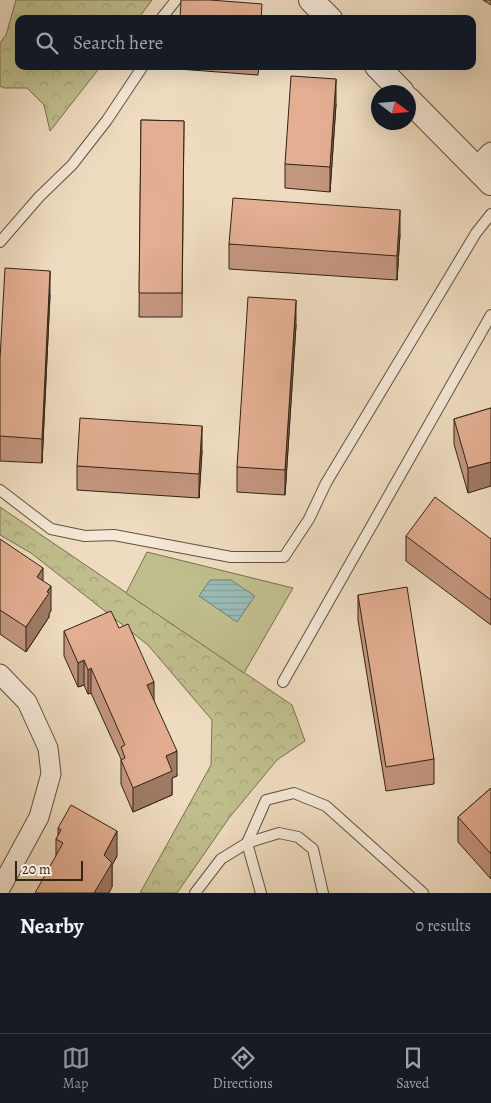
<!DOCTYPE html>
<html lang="en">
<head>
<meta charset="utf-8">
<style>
	:root { --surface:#171b24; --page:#242831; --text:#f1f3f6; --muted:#9ea1a6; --line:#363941; --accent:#8c9099 }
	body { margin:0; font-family:Alegreya,serif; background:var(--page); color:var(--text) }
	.compass { position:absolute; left:371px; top:85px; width:45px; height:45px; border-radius:50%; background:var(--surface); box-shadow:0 5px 20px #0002; rotate:106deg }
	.scale { position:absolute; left:15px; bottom:12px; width:68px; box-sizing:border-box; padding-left:5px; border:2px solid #312315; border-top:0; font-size:14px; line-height:18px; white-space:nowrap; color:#312315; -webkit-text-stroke:4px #f5e8d6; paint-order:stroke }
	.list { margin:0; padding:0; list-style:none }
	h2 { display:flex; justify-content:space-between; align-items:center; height:65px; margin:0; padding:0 20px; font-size:21px }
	h2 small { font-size:16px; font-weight:400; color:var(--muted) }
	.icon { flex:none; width:28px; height:28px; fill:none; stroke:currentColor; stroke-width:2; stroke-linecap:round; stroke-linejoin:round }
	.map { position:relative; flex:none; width:491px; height:893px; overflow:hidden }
	.search { position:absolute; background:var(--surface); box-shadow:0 5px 20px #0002; left:15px; right:15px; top:15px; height:55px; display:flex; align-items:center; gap:12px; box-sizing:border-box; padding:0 18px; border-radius:10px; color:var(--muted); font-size:19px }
	.sheet { height:140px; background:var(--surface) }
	nav { display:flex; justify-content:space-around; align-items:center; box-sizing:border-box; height:70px; border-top:1px solid var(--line); background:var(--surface); font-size:14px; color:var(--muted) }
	nav a { display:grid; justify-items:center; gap:2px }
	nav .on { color:var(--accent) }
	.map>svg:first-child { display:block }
	.forest { fill:url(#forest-crowns); stroke:#787051 }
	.park { fill:#c0be8d; stroke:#787051 }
	.water { fill:url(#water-rules); stroke:#707e75 }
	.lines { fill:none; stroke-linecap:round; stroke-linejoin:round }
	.service-casing { stroke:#605140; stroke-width:12 }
	.minor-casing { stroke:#605140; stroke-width:21 }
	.tertiary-casing { stroke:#605140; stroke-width:26 }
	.service { stroke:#f5e8d6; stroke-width:10 }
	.minor { stroke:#f5e8d6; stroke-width:19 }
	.tertiary { stroke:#f5e8d6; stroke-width:24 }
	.wall { fill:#c3967e; stroke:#312315 }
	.shaded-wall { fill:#9f7a66; stroke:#312315 }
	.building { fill:#e3ae92; stroke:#312315 }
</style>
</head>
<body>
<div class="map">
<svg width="491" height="893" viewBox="0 0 491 893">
	<defs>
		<pattern id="forest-crowns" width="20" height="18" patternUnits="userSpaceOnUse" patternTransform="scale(1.25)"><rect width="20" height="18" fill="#c0be8d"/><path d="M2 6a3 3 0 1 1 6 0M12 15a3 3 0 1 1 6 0" fill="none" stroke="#a5a379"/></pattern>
		<pattern id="water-rules" width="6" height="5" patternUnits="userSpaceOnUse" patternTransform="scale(1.25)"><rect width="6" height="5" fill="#9abbb5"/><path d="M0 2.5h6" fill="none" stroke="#85a09b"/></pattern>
	</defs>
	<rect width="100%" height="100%" fill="#efdcc0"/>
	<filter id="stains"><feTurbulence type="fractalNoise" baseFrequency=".004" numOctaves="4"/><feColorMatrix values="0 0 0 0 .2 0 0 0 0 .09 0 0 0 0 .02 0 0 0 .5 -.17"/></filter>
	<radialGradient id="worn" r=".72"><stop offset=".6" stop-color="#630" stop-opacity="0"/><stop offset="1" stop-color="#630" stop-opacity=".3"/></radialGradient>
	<!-- forest -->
	<g class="forest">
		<path d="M16 0H152L138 19H19V66H101L50 131 44 105 27 88H4L0 86V43L6 35Z"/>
		<path d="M0 507 292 705 305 741 277 760 229 818 177 893H140L211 765 212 720 148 645 31 553 0 535Z"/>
	</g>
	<!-- park -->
	<path class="park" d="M147 552 293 588 244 673 126 593Z"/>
	<!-- water -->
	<path class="water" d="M210 580H231L255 596 237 622 199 596Z"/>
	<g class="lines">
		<defs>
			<g id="service">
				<path d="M161 19 176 0"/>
				<path d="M0 242 39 197 72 165 107 120 143 66"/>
				<path d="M0 490 51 529 85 536 114 535 231 557H284L309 519 326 483 476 233 491 214"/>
				<path d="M283 682 491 315"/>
				<path d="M195 893 221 859 247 843 279 833 298 837 313 849 323 893"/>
				<path d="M261 893 247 843 266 800 294 793 326 806 423 893"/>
			</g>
			<g id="minor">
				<path d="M476 167 491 152"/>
				<path d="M0 674 27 702 48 748 51 774 39 817 0 889"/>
			</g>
			<g id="tertiary">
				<path d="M311 0 330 19"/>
				<path d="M377 66 402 92"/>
				<path d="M408 99 491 183"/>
			</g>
		</defs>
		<!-- service casing -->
		<use href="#service" class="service-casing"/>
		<!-- minor casing -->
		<use href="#minor" class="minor-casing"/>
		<!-- tertiary casing -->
		<use href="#tertiary" class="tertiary-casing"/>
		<!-- service -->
		<use href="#service" class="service"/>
		<!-- minor -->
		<use href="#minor" class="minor"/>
		<!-- tertiary -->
		<use href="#tertiary" class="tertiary"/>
	</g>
	<!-- wall -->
	<g class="wall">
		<path d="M483 0H491V5Z"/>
		<path d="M178 66H259L258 75 178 69Z"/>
		<path d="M336 104 330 192 285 188V164Z"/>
		<path d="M141 120 184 121 182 317H139Z"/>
		<path d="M400 234 397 280 229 269V244Z"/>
		<path d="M50 295 42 463 0 461V359Z"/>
		<path d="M296 325 285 495 237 492V467Z"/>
		<path d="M491 408 468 493 454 444V419Z"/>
		<path d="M202 451 199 498 77 490V466Z"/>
		<path d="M406 536 491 539V625L406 561Z"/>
		<path d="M0 539 43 581 51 610 49 614V617L26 652 0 634Z"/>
		<path d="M358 595 434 759V784L386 791 358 620Z"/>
		<path d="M119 628 154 701 177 776 172 778V795L133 812 121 784V759L91 693 88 694 84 685 78 687 64 656V631Z"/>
		<path d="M491 788V879L458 842V817Z"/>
		<path d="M58 828 117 856 112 865V887L56 856V839L58 836Z"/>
	</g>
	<!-- shaded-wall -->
	<g class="shaded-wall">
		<path d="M336 79V104L330 192V167Z"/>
		<path d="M400 210V234L397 280V256Z"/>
		<path d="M50 271V295L42 463V439Z"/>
		<path d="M296 300V325L285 495V470Z"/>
		<path d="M202 426V451L199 498V474Z"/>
		<path d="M491 462V486L468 493V468Z"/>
		<path d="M43 568V592L37 577Z"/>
		<path d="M51 586V610L49 614V617L26 652V627Z"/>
		<path d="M84 660V685L78 687V663Z"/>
		<path d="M91 668V693L88 694V670Z"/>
		<path d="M154 682V707L147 685Z"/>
		<path d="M177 751V776L172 778V795L133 812V788L166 756Z"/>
		<path d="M117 831V856L112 865V887L109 893H94L104 855Z"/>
	</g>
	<!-- building -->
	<g class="building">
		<path d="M181 0H210L262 4 261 19H180Z"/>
		<path d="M291 76 336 79 330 167 285 164Z"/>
		<path d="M141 120 184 121 182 293H139Z"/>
		<path d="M233 198 400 210 397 256 229 244Z"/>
		<path d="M5 268 50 271 42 439 0 436V359Z"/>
		<path d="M248 297 296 300 285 470 237 467Z"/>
		<path d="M491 408V462L468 468 454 419Z"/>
		<path d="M80 418 202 426 199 474 77 466Z"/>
		<path d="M435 497 491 539V600L406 536Z"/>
		<path d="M0 539 43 568 37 577 51 586 47 592 49 593 26 627 0 610Z"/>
		<path d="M407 587 434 759 386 767 358 595Z"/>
		<path d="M111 611 119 628 128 624 154 682 147 685 177 751 166 756 172 771 133 788 121 760 125 758 121 747 125 745 91 668 88 670 84 660 78 663 64 631Z"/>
		<path d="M491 788V854L458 817Z"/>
		<path d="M71 805 117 831 104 855 112 863 94 893H35L63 843 56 839 61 830 58 828Z"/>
	</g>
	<rect width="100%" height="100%" filter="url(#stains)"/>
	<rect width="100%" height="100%" fill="url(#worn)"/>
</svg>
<svg class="compass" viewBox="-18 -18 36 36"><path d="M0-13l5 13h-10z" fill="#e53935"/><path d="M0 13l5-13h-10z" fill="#9ea1a6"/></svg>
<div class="scale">20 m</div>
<div class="search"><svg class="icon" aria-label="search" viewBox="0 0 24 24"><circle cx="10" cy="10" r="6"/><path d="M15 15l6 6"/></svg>Search here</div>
</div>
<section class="sheet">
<h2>Nearby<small>0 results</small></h2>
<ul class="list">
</ul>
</section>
<nav>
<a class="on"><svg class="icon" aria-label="map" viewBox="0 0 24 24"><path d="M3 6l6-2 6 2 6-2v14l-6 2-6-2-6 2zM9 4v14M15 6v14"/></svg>Map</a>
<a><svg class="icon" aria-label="directions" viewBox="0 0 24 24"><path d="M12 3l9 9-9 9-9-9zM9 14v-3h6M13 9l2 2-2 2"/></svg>Directions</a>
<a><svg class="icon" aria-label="saved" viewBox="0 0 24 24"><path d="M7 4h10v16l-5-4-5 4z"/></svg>Saved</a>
</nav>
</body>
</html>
